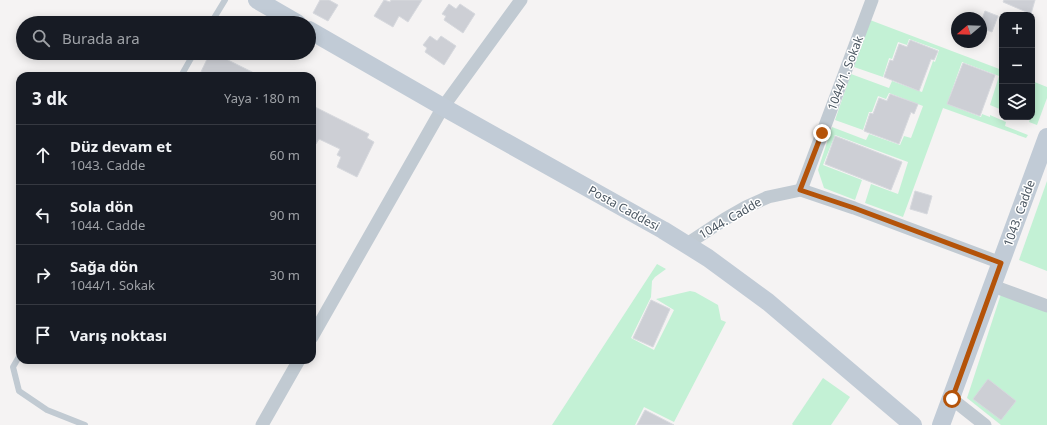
<!DOCTYPE html>
<html lang="tr">
<head>
<meta charset="utf-8">
<style>
	:root { --surface:#171b24; --page:#242831; --text:#f1f3f6; --muted:#9ea1a6; --line:#363941 }
	body { margin:0; font-family:"Noto Sans",sans-serif; background:var(--page); color:var(--text) }
	.controls { position:absolute; right:12px; top:12px; display:grid; overflow:hidden; border-radius:8px; box-shadow:0 2px 10px #0003 }
	.controls button { width:36px; height:36px; display:grid; place-items:center; padding:0; border:0; border-bottom:1px solid var(--line); background:var(--surface); color:var(--text); font:20px sans-serif }
	.compass { position:absolute; left:951px; top:12px; width:36px; height:36px; border-radius:50%; background:var(--surface); box-shadow:0 2px 10px #0003; rotate:251deg }
	.stop { position:absolute; width:12px; height:12px; margin:-9px; border:3px solid #b45309; border-radius:50%; background:#fff }
	.stop.end { background:#b45309; border-color:#fff; box-shadow:0 1px 4px #0008 }
	.list { margin:0; padding:0; list-style:none }
	h2 { display:flex; justify-content:space-between; align-items:center; height:52px; margin:0; padding:0 16px; font-size:17px }
	h2 small { font-size:13px; font-weight:400; color:var(--muted) }
	.list li { display:grid; grid-template-columns:26px 1fr auto; gap:12px; align-items:center; box-sizing:border-box; height:60px; padding:0 16px; border-top:1px solid var(--line) }
	.list b { display:block; font-size:15px; white-space:nowrap }
	.list p { margin:0; font-size:13px; white-space:nowrap; color:var(--muted) }
	.list em { font-size:13px; font-style:normal; color:var(--muted) }
	.icon { flex:none; width:22px; height:22px; fill:none; stroke:currentColor; stroke-width:2; stroke-linecap:round; stroke-linejoin:round }
	.map { position:relative; flex:none; width:1047px; height:425px; overflow:hidden }
	.search { position:absolute; background:var(--surface); box-shadow:0 2px 10px #0003; left:16px; top:16px; width:300px; height:44px; display:flex; align-items:center; gap:10px; box-sizing:border-box; padding:0 14px; border-radius:22px; color:var(--muted); font-size:15px }
	.panel { position:absolute; background:var(--surface); box-shadow:0 2px 10px #0003; left:16px; top:72px; width:300px; height:292px; border-radius:12px }
	.map>svg:first-child { display:block }
	.green { fill:#c3f1d5 }
	.building { fill:#cdcfd5; stroke:#d7d9de }
	.lines { fill:none; stroke-linecap:round; stroke-linejoin:round }
	.lane { stroke:#c1cad2; stroke-width:6 }
	.street { stroke:#c1cad2; stroke-width:13 }
	.secondary { stroke:#c1cbd6; stroke-width:18 }
	.route { stroke:#b45309; stroke-width:5 }
	.labels { text-anchor:middle; dominant-baseline:central; stroke-width:3; stroke-linejoin:round; paint-order:stroke }
	.street-label { font-size:12px; fill:#4a5661; stroke:#fff }
</style>
</head>
<body>
<div class="map">
<svg width="1047" height="425" viewBox="0 0 1047 425">
	<rect width="100%" height="100%" fill="#f5f3f3"/>
	<!-- green -->
	<g class="green">
		<path d="M870 20 1002 70V110L990 105 999 76 962 62 947 104 981 117 982 114 990 117V115L1006 122 1005 126 1028 135 1026 138 943 108 903 217 865 203 871 184 898 194 908 162 835 135 823 165 862 180 855 200 824 188 818 170 832 127 866 140 869 134 900 145 904 136 911 138 923 106 889 93 886 99 878 96 872 112H869L863 130 835 120 851 74 889 88 892 81 922 92 933 61 935 62 939 50 909 39 907 45 898 42 892 59 889 58 883 77 854 67Z"/>
		<path d="M1032 81 1047 87V98L1037 125 1029 122 1030 119 1024 117H1032Z"/>
		<path d="M1047 181V271L1019 260Z"/>
		<path d="M657 264 666 269 655 277 652 281 651 297 631 338 654 350 674 310 656 299 690 291 695 292 718 305 721 320 726 322 674 422 644 407 635 425H552Z"/>
		<path d="M1001 294 1047 311V425H1001L967 398Z"/>
		<path d="M823 378 850 397 831 425H793L792 424Z"/>
	</g>
	<!-- building -->
	<g class="building">
		<path d="M320 0H329L338 5 328 21 313 13Z"/>
		<path d="M384 0 390 2 391 0H422L408 22 399 16 393 27 374 16Z"/>
		<path d="M1004 0H1035L1031 14 1003 2Z"/>
		<path d="M449 4 456 9 460 4 475 14 463 33 444 20 446 16 442 14Z"/>
		<path d="M985 11 998 16 992 32 981 28V22Z"/>
		<path d="M430 36 437 41 441 36 456 46 444 65 425 52 427 48 423 45Z"/>
		<path d="M910 40 938 51 934 60 931 59 919 91 884 77 890 60 893 61 899 44 907 47Z"/>
		<path d="M209 55 216 59 218 55 260 76H199Z"/>
		<path d="M963 63 995 75 980 116 947 104Z"/>
		<path d="M890 94 918 104 914 114 911 112 899 144 864 131 870 113 873 114 879 98 887 101Z"/>
		<path d="M315 107 369 134 367 138 374 142 357 177 337 167 341 157 337 155 340 149 319 139 316 144 312 142V111H313Z"/>
		<path d="M835 136 902 162 891 190 825 164Z"/>
		<path d="M915 191 932 196 927 214 910 209Z"/>
		<path d="M651 300 670 309 653 347 633 338Z"/>
		<path d="M988 379 1016 401 1001 420 973 399Z"/>
		<path d="M645 410 674 425H637Z"/>
	</g>
	<g class="lines">
		<!-- lane -->
		<g class="lane">
			<path d="M211 23 225 0"/>
			<path d="M181 76 194 53"/>
			<path d="M20 355 13 367 19 391 47 410 85 425"/>
		</g>
		<!-- street -->
		<g class="street">
			<path d="M801 190 872 0"/>
			<path d="M687 244 725 219 746 207 768 197 801 190 854 208 1001 263"/>
			<path d="M993 286 1047 306"/>
			<path d="M312 337 443 107 521 0"/>
			<path d="M952 399 985 425"/>
			<path d="M262 425 299 360"/>
		</g>
		<!-- secondary -->
		<g class="secondary">
			<path d="M257 0 297 23"/>
			<path d="M309 30 443 107 663 230 708 258 768 302 913 425"/>
			<path d="M941 425 1047 137"/>
		</g>
	</g>
	<g class="lines">
		<!-- route -->
		<path class="route" d="M822 133 800 190 854 208 1001 263 952 399"/>
	</g>
	<g class="labels">
		<!-- street labels -->
		<g class="street-label">
			<text transform="translate(845 73) rotate(-69)">1044/1. Sokak</text>
			<text transform="translate(624 208) rotate(29)">Posta Caddesi</text>
			<text transform="translate(1019 213) rotate(-70)">1043. Cadde</text>
			<text transform="translate(730 218) rotate(-30)">1044. Cadde</text>
		</g>
	</g>
</svg>
<div class="controls">
<button>+</button>
<button>−</button>
<button><svg class="icon" aria-label="layers" viewBox="0 0 24 24"><path d="M12 4l9 5-9 5-9-5zM3 14l9 5 9-5"/></svg></button>
</div>
<svg class="compass" viewBox="-18 -18 36 36"><path d="M0-13l5 13h-10z" fill="#e53935"/><path d="M0 13l5-13h-10z" fill="#9ea1a6"/></svg>
<div class="stop" style="left:952px;top:399px"></div>
<div class="stop end" style="left:822px;top:133px"></div>
<div class="search"><svg class="icon" aria-label="search" viewBox="0 0 24 24"><circle cx="10" cy="10" r="6"/><path d="M15 15l6 6"/></svg>Burada ara</div>
<section class="panel">
<h2>3 dk<small>Yaya · 180 m</small></h2>
<ul class="list">
<li><svg class="icon" aria-label="ahead" viewBox="0 0 24 24"><path d="M12 20V5M6 11l6-6 6 6"/></svg><div><b>Düz devam et</b><p>1043. Cadde</p></div><em>60 m</em></li>
<li><svg class="icon" aria-label="left" viewBox="0 0 24 24"><path d="M17 20v-9H6M10 6l-5 5 5 5"/></svg><div><b>Sola dön</b><p>1044. Cadde</p></div><em>90 m</em></li>
<li><svg class="icon" aria-label="right" viewBox="0 0 24 24"><path d="M7 20v-9h11M14 6l5 5-5 5"/></svg><div><b>Sağa dön</b><p>1044/1. Sokak</p></div><em>30 m</em></li>
<li><svg class="icon" aria-label="arrive" viewBox="0 0 24 24"><path d="M6 21V4h12l-3 4 3 4H6"/></svg><div><b>Varış noktası</b></div></li>
</ul>
</section>
</div>
</body>
</html>
